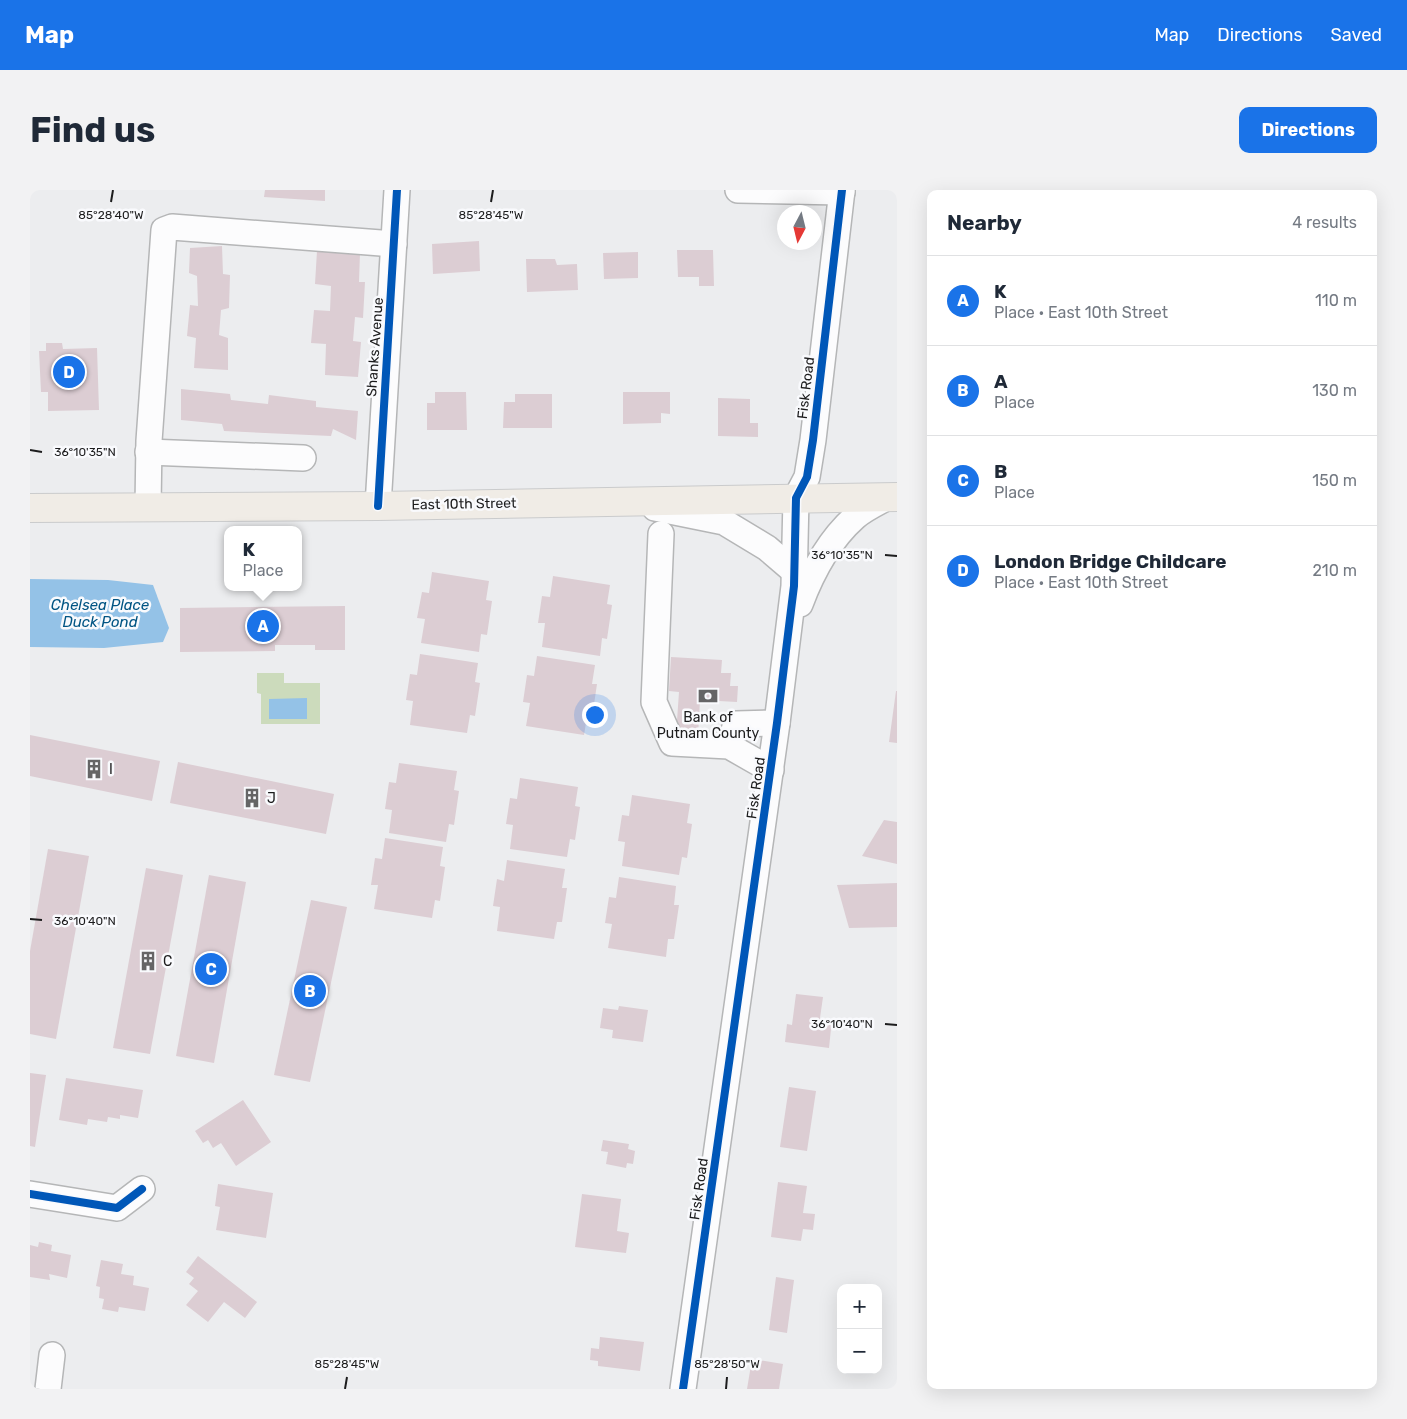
<!DOCTYPE html>
<html lang="en">
<head>
<meta charset="utf-8">
<style>
	:root { --surface:#fff; --page:#f2f2f3; --text:#1f2937; --muted:#747a83; --line:#e0e1e3; --accent:#1a73e8 }
	body { margin:0; font-family:Rubik,sans-serif; background:var(--page); color:var(--text) }
	.controls { position:absolute; right:15px; bottom:15px; display:grid; overflow:hidden; border-radius:10px; box-shadow:0 5px 20px #0002 }
	.controls button { width:45px; height:45px; display:grid; place-items:center; padding:0; border:0; border-bottom:1px solid var(--line); background:var(--surface); color:var(--text); font:25px sans-serif }
	.compass { position:absolute; left:747px; top:15px; width:45px; height:45px; border-radius:50%; background:var(--surface); box-shadow:0 5px 20px #0002; rotate:187deg }
	.you { position:absolute; left:564px; top:524px; width:18px; height:18px; margin:-12px; border:4px solid #fff; border-radius:50%; background:#1a73e8; box-shadow:0 0 0 8px #1a73e833 }
	.badge { display:grid; place-items:center; width:32px; height:32px; border-radius:50%; background:var(--accent); color:#fff; font-size:16px; font-weight:700 }
	.pin { position:absolute; translate:-50% -50%; border:2px solid #fff; box-shadow:0 1px 5px #0006 }
	.popup { position:absolute; left:194px; top:336px; width:78px; height:65px; box-sizing:border-box; display:grid; place-content:center; border-radius:10px; background:var(--surface); filter:drop-shadow(0 1px 4px #0005); font-size:16px; white-space:nowrap; color:var(--muted) }
	.popup b { font-size:19px; color:var(--text) }
	.popup::after { content:''; position:absolute; left:50%; top:100%; margin-left:-10px; border:10px solid transparent; border-top-color:var(--surface) }
	.list { margin:0; padding:0; list-style:none }
	h2 { display:flex; justify-content:space-between; align-items:center; height:65px; margin:0; padding:0 20px; font-size:21px }
	h2 small { font-size:16px; font-weight:400; color:var(--muted) }
	.list li { display:grid; grid-template-columns:32px 1fr auto; gap:15px; align-items:center; box-sizing:border-box; height:90px; padding:0 20px; border-top:1px solid var(--line) }
	.list b { display:block; font-size:19px; white-space:nowrap }
	.list p { margin:0; font-size:16px; white-space:nowrap; color:var(--muted) }
	.list em { font-size:16px; font-style:normal; color:var(--muted) }
	.map { position:relative; flex:none; width:867px; height:1199px; overflow:hidden; border-radius:10px }
	header { display:flex; align-items:center; gap:30px; box-sizing:border-box; height:70px; padding:0 25px; background:var(--accent); color:#fff }
	header strong { font-size:24px }
	nav { display:flex; gap:28px; margin-inline-start:auto; font-size:18px }
	.intro { display:flex; align-items:center; justify-content:space-between; box-sizing:border-box; height:120px; padding:0 30px }
	h1 { margin:0; font-size:35px }
	.button { padding:12px 22px; border-radius:10px; background:var(--accent); color:#fff; font-size:18px; font-weight:700 }
	main { display:flex; gap:30px; padding:0 30px }
	aside { flex:1; background:var(--surface); border-radius:10px; box-shadow:0 5px 20px #0002 }
	.map>svg:first-child { display:block }
	.pitch { fill:#ccdbbc }
	.water { fill:#94c2e7 }
	.building { fill:#dccdd3 }
	.lines { fill:none; stroke-linecap:round; stroke-linejoin:round }
	.minor-casing { stroke:#b5b6b7; stroke-width:28 }
	.major-casing { stroke:#cacbcc; stroke-width:30 }
	.minor { stroke:#fcfcfd; stroke-width:25 }
	.major { stroke:#f0ece6; stroke-width:28 }
	.cycleway-casing { stroke:#f9fafd; stroke-width:11 }
	.cycleway { stroke:#0057b8; stroke-width:8 }
	.ticks { fill:none; stroke:#1c1c1d; stroke-width:2 }
	.labels { text-anchor:middle; dominant-baseline:central; stroke-width:5; stroke-linejoin:round; paint-order:stroke }
	.street-label { font-size:14px; fill:#1c1c1d; stroke:#f9fafd }
	.poi-label { font-size:14px; fill:#1c1c1d; stroke:#f9fafd; text-anchor:start }
	.water-label { font-size:15px; font-style:italic; fill:#015483; stroke:#f9fafd }
	.ticks-label { font-size:12px; text-anchor:middle; fill:#1c1c1d; stroke:#f9fafd; stroke-width:5; stroke-linejoin:round; paint-order:stroke }
</style>
</head>
<body>
<header>
<strong>Map</strong>
<nav><a>Map</a><a>Directions</a><a>Saved</a></nav>
</header>
<div class="intro"><h1>Find us</h1><a class="button">Directions</a></div>
<main>
<div class="map">
<svg width="867" height="1199" viewBox="0 0 867 1199">
	<rect width="100%" height="100%" fill="#ecedef"/>
	<!-- pitch -->
	<path class="pitch" d="M227 483H254V493H290V534H231V504L227 503Z"/>
	<!-- water -->
	<g class="water">
		<path d="M0 389 78 390 123 395 139 438 133 452 74 458 0 457Z"/>
		<path d="M277 508V529H239V509Z"/>
	</g>
	<!-- building -->
	<g class="building">
		<path d="M235 0H295V11L234 7Z"/>
		<path d="M449 51 450 81 403 84 402 54Z"/>
		<path d="M192 56 193 84 200 85 199 118 191 120 189 145 198 148V180L164 178 166 148 157 146 160 115 168 116 167 86 159 83 160 58Z"/>
		<path d="M647 60H683L684 96H669V87H648Z"/>
		<path d="M287 61 330 63 329 92H335L333 128 325 127 323 151 331 152 328 187 295 185 296 154 281 153 284 120 300 121 301 96 285 94Z"/>
		<path d="M608 62V88L574 89 573 63Z"/>
		<path d="M496 69H525L527 75 547 74 548 100 497 102Z"/>
		<path d="M16 153H32L33 159 67 158 69 220 18 221V202H11L9 161H16Z"/>
		<path d="M151 199 200 204 201 210 238 214 239 205 286 211V217L328 221 326 250 303 239 301 246 194 241 192 234 151 230Z"/>
		<path d="M405 202H436L437 240H397V213H405Z"/>
		<path d="M593 202H640V224L631 223V233L593 234Z"/>
		<path d="M485 204H522V238H473L474 212H485Z"/>
		<path d="M688 208 720 209V233H728V247L688 246Z"/>
		<path d="M402 382 459 391 456 410 462 411 457 445 451 444 449 462 391 453 395 429 387 428 392 402 399 403Z"/>
		<path d="M523 386 580 395 577 414 582 415 577 449 572 448 570 466 512 457 515 433H508L512 406 520 407Z"/>
		<path d="M315 416V460H285V455H245V461L150 462V418Z"/>
		<path d="M390 464 448 473 445 492 450 493 445 526 440 525 437 543 380 535 383 511 376 510 380 484 387 485Z"/>
		<path d="M507 466 565 475 562 494H567L562 528 557 527 554 545 496 536 500 513 493 512 497 485 504 486Z"/>
		<path d="M641 467 692 470 691 483H701L700 496H708L707 512 670 510 668 546 646 545 649 502 639 501Z"/>
		<path d="M866 501H867V553L859 552Z"/>
		<path d="M0 545 130 571 122 611 0 586Z"/>
		<path d="M148 572 304 604 296 644 140 613Z"/>
		<path d="M369 573 427 581 424 600 429 601 424 635 419 634 416 652 359 643 362 620 355 619 359 592 366 593Z"/>
		<path d="M490 588 548 597 545 616 550 617 545 650 540 649 537 667 480 659 483 635 476 634 480 608 487 609Z"/>
		<path d="M602 605 660 614 657 633 662 634 657 668 652 667 649 685 592 676 595 652 588 651 592 625 599 626Z"/>
		<path d="M854 630 867 632V674L832 666Z"/>
		<path d="M355 648 413 657 410 676 415 677 410 711 405 710 402 728 344 719 348 695H341L345 668 352 669Z"/>
		<path d="M18 659 59 666 26 849 0 844V761Z"/>
		<path d="M477 670 535 679 532 698H537L532 732H527L524 749 467 741 470 717 463 716 467 689 474 691Z"/>
		<path d="M116 678 153 685 120 864 83 858Z"/>
		<path d="M179 685 216 692 184 873 146 866Z"/>
		<path d="M589 687 646 696 644 715H649L644 749H638L636 767 578 758 582 734 575 733 579 707 586 708Z"/>
		<path d="M867 693V737L819 738 807 695Z"/>
		<path d="M281 710 317 717 280 892 244 885Z"/>
		<path d="M766 804 793 807 790 828 802 829 799 858 755 852 757 834 762 835Z"/>
		<path d="M589 816 618 820 613 852 582 848 583 840 570 838 573 818 588 820Z"/>
		<path d="M0 883 16 885 5 957 0 956Z"/>
		<path d="M36 888 113 900 108 928 90 925V929L78 927 77 932 58 929 57 935 29 930Z"/>
		<path d="M759 897 786 901 777 961 750 957Z"/>
		<path d="M213 910 241 952 206 976 191 953 183 958 178 950 173 953 165 941Z"/>
		<path d="M573 950 599 954 598 959 605 961 603 974 597 973 596 978 576 974 578 962 571 961Z"/>
		<path d="M748 992 777 996 773 1023 785 1024 783 1040 773 1039 771 1051 741 1047Z"/>
		<path d="M188 994 243 1003 236 1048 186 1040 190 1017 185 1016Z"/>
		<path d="M552 1004 591 1009 587 1041 599 1043 596 1063 545 1057Z"/>
		<path d="M9 1052 22 1055 21 1061 41 1065 37 1088 19 1084 20 1090 0 1087V1055L8 1057Z"/>
		<path d="M168 1066 227 1112 215 1128 194 1112 178 1132 156 1115 168 1101 159 1094 164 1088 156 1082Z"/>
		<path d="M71 1070 93 1074 91 1084 104 1086 103 1095 119 1098 115 1121 89 1117 88 1122 72 1119 74 1109 69 1108 70 1097 66 1096Z"/>
		<path d="M746 1087 764 1090 757 1143 739 1140Z"/>
		<path d="M570 1147 614 1152 610 1181 568 1176V1171L560 1170 561 1158 569 1159Z"/>
		<path d="M722 1169 753 1174 749 1199H717Z"/>
	</g>
	<g class="lines">
		<defs>
			<g id="minor">
				<path d="M708 0 812 2"/>
				<path d="M118 262 273 268"/>
				<path d="M348 316 367 0"/>
				<path d="M118 317 119 251 134 40 142 37 364 54"/>
				<path d="M625 318 694 332 737 358 765 382"/>
				<path d="M631 344 624 512 642 553 699 556 741 580"/>
				<path d="M770 414C782 382 798 351 825 327 834 319 847 313 858 307"/>
				<path d="M699 556 706 534 747 533"/>
				<path d="M0 1004 87 1018 112 999"/>
				<path d="M18 1199 22 1165"/>
				<path d="M653 1199 747 533 764 396 766 308 777 287 783 250 812 0"/>
			</g>
			<path id="major" d="M0 318 348 316 867 307"/>
		</defs>
		<!-- minor casing -->
		<use href="#minor" class="minor-casing"/>
		<!-- major casing -->
		<use href="#major" class="major-casing"/>
		<!-- minor -->
		<use href="#minor" class="minor"/>
		<!-- major -->
		<use href="#major" class="major"/>
		<defs>
			<g id="cycleway">
				<path d="M348 316 367 0"/>
				<path d="M0 1004 87 1018 112 999"/>
				<path d="M653 1199 747 533 764 396 766 308 777 287 783 250 812 0"/>
			</g>
		</defs>
		<!-- cycleway casing -->
		<use href="#cycleway" class="cycleway-casing"/>
		<!-- cycleway -->
		<use href="#cycleway" class="cycleway"/>
	</g>
	<!-- ticks -->
	<path class="ticks" d="M81 12 83 0M461 12 463 0M0 260 12 262M855 365 867 366M0 729 12 730M855 834 867 835M315 1199 317 1187M696 1199 697 1187"/>
	<!-- icons -->
	<defs>
		<symbol id="bank-bare" viewBox="-9 -9 18 18"><path d="M-6-4H6V4H-6ZM0-2.3a2.3 2.3 0 1 0 0 4.6a2.3 2.3 0 1 0 0-4.6Z" fill="#656566" stroke="#f9fafd" stroke-width="2.5" paint-order="stroke"/></symbol>
		<symbol id="building-bare" viewBox="-9 -9 18 18"><path d="M-4-6H4V6H1V3H-1V6H-4ZM-2.5-4.3h1.7v1.8h-1.7ZM.8-4.3h1.7v1.8H.8ZM-2.5-1h1.7V.8h-1.7ZM.8-1h1.7V.8H.8Z" fill="#656566" stroke="#f9fafd" stroke-width="2.5" paint-order="stroke"/></symbol>
	</defs>
	<g fill-rule="evenodd">
		<use href="#bank-bare" x="664" y="492" width="28" height="28"/>
		<use href="#building-bare" x="50" y="565" width="28" height="28"/>
		<use href="#building-bare" x="208" y="594" width="28" height="28"/>
		<use href="#building-bare" x="104" y="757" width="28" height="28"/>
	</g>
	<g class="labels">
		<!-- street labels -->
		<g class="street-label">
			<text transform="translate(345 157) rotate(-86)">Shanks Avenue</text>
			<text transform="translate(776 198) rotate(-83)">Fisk Road</text>
			<text transform="translate(434 314) rotate(-1)">East 10th Street</text>
			<text transform="translate(726 598) rotate(-82)">Fisk Road</text>
			<text transform="translate(669 999) rotate(-82)">Fisk Road</text>
		</g>
		<!-- poi labels -->
		<g class="poi-label">
			<text x="678" y="527" text-anchor="middle">Bank of<tspan x="678" dy="16">Putnam County</tspan></text>
			<text x="79" y="579">I</text>
			<text x="237" y="608">J</text>
			<text x="133" y="771">C</text>
		</g>
		<!-- water labels -->
		<g class="water-label">
			<text x="70" y="415">Chelsea Place<tspan x="70" dy="17">Duck Pond</tspan></text>
		</g>
	</g>
	<g class="ticks-label">
		<text x="81" y="29">85°28'40"W</text>
		<text x="461" y="29">85°28'45"W</text>
		<text x="55" y="266">36°10'35"N</text>
		<text x="812" y="369">36°10'35"N</text>
		<text x="55" y="735">36°10'40"N</text>
		<text x="812" y="838">36°10'40"N</text>
		<text x="317" y="1178">85°28'45"W</text>
		<text x="697" y="1178">85°28'50"W</text>
	</g>
</svg>
<div class="controls">
<button>+</button>
<button>−</button>
</div>
<svg class="compass" viewBox="-18 -18 36 36"><path d="M0-13l5 13h-10z" fill="#e53935"/><path d="M0 13l5-13h-10z" fill="#747a83"/></svg>
<div class="you"></div>
<div class="pin badge" style="left:233px;top:436px">A</div>
<div class="popup"><b>K</b>Place</div>
<div class="pin badge" style="left:280px;top:801px">B</div>
<div class="pin badge" style="left:181px;top:779px">C</div>
<div class="pin badge" style="left:39px;top:182px">D</div>
</div>
<aside>
<h2>Nearby<small>4 results</small></h2>
<ul class="list">
<li><span class="badge">A</span><div><b>K</b><p>Place · East 10th Street</p></div><em>110 m</em></li>
<li><span class="badge">B</span><div><b>A</b><p>Place</p></div><em>130 m</em></li>
<li><span class="badge">C</span><div><b>B</b><p>Place</p></div><em>150 m</em></li>
<li><span class="badge">D</span><div><b>London Bridge Childcare</b><p>Place · East 10th Street</p></div><em>210 m</em></li>
</ul>
</aside>
</main>
</body>
</html>
